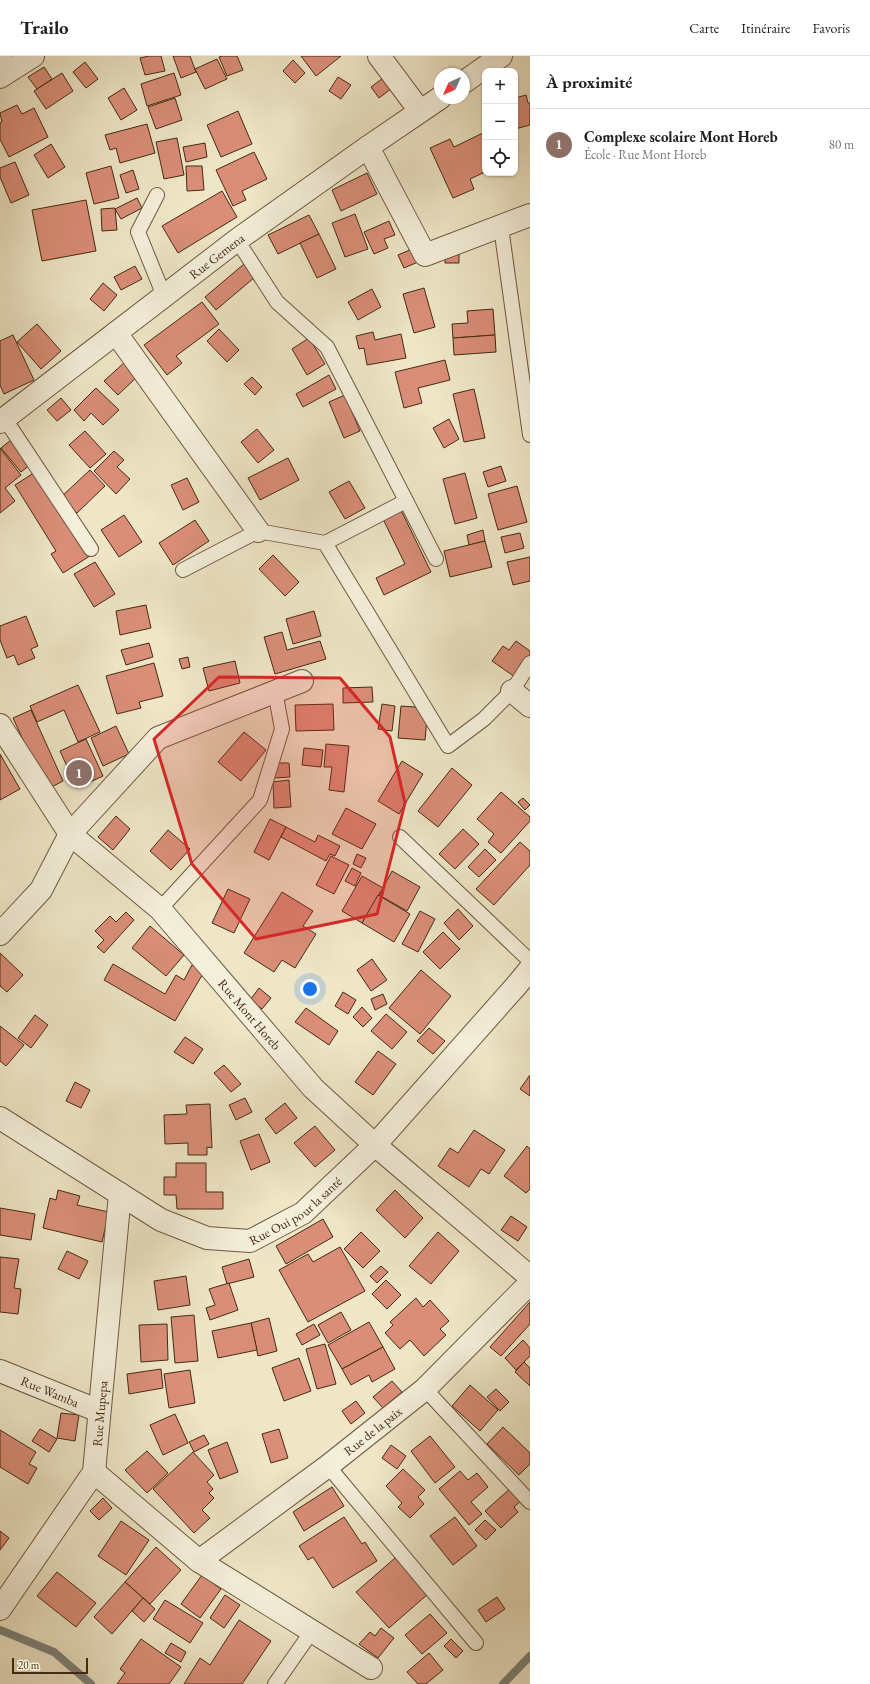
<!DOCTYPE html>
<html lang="fr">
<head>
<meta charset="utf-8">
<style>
	:root { --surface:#fff; --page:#f6f6f6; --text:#202124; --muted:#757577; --line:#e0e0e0; --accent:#8f2418 }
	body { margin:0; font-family:"EB Garamond",serif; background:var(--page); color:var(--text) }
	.controls { position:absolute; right:12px; top:12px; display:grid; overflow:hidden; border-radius:8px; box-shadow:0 1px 3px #0004 }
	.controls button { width:36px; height:36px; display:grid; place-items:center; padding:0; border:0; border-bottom:1px solid var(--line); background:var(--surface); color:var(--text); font:20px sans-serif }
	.compass { position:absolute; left:434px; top:12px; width:36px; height:36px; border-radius:50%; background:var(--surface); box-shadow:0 1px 3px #0004; rotate:225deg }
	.scale { position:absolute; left:12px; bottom:10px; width:76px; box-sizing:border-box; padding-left:4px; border:2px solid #462a11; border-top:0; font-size:11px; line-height:14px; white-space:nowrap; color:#462a11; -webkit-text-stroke:3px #f4efdb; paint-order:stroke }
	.you { position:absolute; left:310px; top:933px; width:14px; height:14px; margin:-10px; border:3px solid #fff; border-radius:50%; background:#1a73e8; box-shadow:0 0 0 6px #1a73e833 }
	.badge { display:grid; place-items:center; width:26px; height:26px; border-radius:50%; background:var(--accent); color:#fff; font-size:13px; font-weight:700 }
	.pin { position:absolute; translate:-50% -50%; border:2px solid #fff; box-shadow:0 1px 4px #0006 }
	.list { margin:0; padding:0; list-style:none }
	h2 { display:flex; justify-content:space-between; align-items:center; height:52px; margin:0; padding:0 16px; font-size:17px }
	h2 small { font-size:13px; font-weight:400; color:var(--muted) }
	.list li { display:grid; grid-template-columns:26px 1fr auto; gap:12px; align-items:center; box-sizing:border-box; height:72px; padding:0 16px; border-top:1px solid var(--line) }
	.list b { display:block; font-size:15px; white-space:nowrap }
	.list p { margin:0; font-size:13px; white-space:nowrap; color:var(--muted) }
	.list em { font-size:13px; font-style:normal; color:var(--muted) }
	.icon { flex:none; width:22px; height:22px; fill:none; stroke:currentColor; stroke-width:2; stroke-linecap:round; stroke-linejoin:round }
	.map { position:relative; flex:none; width:530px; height:1628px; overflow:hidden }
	header { display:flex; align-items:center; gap:24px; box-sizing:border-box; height:56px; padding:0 20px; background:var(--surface); border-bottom:1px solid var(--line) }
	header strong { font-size:19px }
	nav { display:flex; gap:22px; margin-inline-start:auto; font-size:14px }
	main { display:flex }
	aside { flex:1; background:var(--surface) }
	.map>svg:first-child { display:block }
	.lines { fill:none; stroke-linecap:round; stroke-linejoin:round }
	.stream { stroke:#7b827a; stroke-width:8 }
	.building { fill:#da8e78; stroke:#462a11 }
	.service-casing { stroke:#70593e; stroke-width:16 }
	.minor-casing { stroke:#70593e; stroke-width:24 }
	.service { stroke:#f4efdb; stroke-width:14 }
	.minor { stroke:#f4efdb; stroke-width:22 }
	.marked { fill:#d62828; fill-opacity:0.2; stroke:#d62828; stroke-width:3; stroke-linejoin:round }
	.labels { text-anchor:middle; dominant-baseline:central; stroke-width:3; stroke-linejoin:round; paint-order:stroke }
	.street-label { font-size:13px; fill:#462a11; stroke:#f4efdb }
</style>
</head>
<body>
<header>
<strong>Trailo</strong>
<nav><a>Carte</a><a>Itinéraire</a><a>Favoris</a></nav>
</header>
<main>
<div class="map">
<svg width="530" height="1628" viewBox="0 0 530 1628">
	<rect width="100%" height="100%" fill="#eee6c7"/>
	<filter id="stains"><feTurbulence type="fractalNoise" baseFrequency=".005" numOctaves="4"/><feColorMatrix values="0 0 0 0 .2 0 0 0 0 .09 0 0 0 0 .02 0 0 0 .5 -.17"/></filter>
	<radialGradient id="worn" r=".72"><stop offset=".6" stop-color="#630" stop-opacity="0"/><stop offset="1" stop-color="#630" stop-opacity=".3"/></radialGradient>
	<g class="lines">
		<!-- stream -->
		<g class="stream">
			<path d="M0 1574 54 1596 91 1628"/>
			<path d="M503 1628 530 1600"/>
		</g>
	</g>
	<!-- building -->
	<g class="building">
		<path d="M149 0H161L165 15 145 19 140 2Z"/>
		<path d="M173 0H190L196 16 181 22Z"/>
		<path d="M222 0H237L243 14 227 20 219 1Z"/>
		<path d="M301 0H341L316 20Z"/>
		<path d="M217 3 227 23 205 33 195 13Z"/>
		<path d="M293 4 305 17 295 27 283 15Z"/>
		<path d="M85 6 98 23 86 32 73 16Z"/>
		<path d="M44 11 52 23 37 33 28 21Z"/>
		<path d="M62 17 73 35 46 53 34 35Z"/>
		<path d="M174 17 181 39 147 50 141 28Z"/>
		<path d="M338 21 351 29 341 43 329 35Z"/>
		<path d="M383 22 391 33 379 42 371 31Z"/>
		<path d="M124 32 137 54 121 64 108 42Z"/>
		<path d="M526 39 528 47H530V69L515 73V42Z"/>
		<path d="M175 42 182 64 156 73 148 51Z"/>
		<path d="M17 49 22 58 34 52 48 81 9 101 0 83V67L2 66 0 57Z"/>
		<path d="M238 55 252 88 221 101 207 69Z"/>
		<path d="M147 68 155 97 120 107 116 92 110 94 105 79Z"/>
		<path d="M483 77 485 80V116L470 123 474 133 453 142 430 92 450 83 454 91Z"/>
		<path d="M177 82 184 119 164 123 156 86Z"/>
		<path d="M205 87 207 101 186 106 183 91Z"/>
		<path d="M51 88 65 111 48 122 34 99Z"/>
		<path d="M254 96 267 123 242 135 246 144 233 150 216 114Z"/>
		<path d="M15 106 29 139 11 147 0 121V112Z"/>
		<path d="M111 110 119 142 94 148 86 117Z"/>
		<path d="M186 110H202L204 134 187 135Z"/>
		<path d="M133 114 139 133 126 137 120 119Z"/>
		<path d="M367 117 377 138 341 155 332 134Z"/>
		<path d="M222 135 237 161 178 197 162 170Z"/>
		<path d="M137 142 142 152 121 163 115 153Z"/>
		<path d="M86 144 96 195 42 205 32 154Z"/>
		<path d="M115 152 117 174 102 175 101 153Z"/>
		<path d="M355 158 368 193 345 201 332 167Z"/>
		<path d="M309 159 319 178 278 198 268 179Z"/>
		<path d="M389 165 395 179 384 183 388 192 374 198 364 176Z"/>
		<path d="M319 178 336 213 317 222 300 187Z"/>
		<path d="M412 193 418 206 404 212 398 199Z"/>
		<path d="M459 196V207H445V197Z"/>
		<path d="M244 208 255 221 216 254 205 241Z"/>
		<path d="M135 210 142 223 121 234 114 221Z"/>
		<path d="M103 227 117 239 104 255 90 243Z"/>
		<path d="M424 232 435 271 414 277 403 238Z"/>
		<path d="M372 233 381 251 358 264 348 246Z"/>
		<path d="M202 246 219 268 176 300 182 307 167 319 144 289Z"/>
		<path d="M493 253 495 279 453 282 452 268 468 267 467 255Z"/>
		<path d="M37 268 61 295 41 313 17 286Z"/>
		<path d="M219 273 239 294 227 306 207 285Z"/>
		<path d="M373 276 375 284 401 278 406 302 367 309 364 292 359 293 356 280Z"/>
		<path d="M13 279 34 324 4 338 0 329V285Z"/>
		<path d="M495 279 496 296 454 299 453 282Z"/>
		<path d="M309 282 325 308 307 319 292 293Z"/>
		<path d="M445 304 450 324 418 332 422 347 404 352 395 316Z"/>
		<path d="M126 305 139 319 118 339 104 325Z"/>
		<path d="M329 319 336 333 303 351 296 338Z"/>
		<path d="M252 321 262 331 255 339 244 328Z"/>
		<path d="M96 332 119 354 103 369 91 357 84 365 74 354Z"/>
		<path d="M474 333 485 382 464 386 453 338Z"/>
		<path d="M345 339 360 375 344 382 329 346Z"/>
		<path d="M61 342 71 354 57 365 47 354Z"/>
		<path d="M449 363 459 383 444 392 433 372Z"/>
		<path d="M257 373 274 394 258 407 241 386Z"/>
		<path d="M85 375 106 398 90 412 69 389Z"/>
		<path d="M16 380 36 404 21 416 1 392Z"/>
		<path d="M0 392 21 419 5 432 15 445 0 457Z"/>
		<path d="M114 395 124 404 117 411 130 423 116 438 94 415Z"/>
		<path d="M288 402 299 424 260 444 248 422Z"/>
		<path d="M501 410 506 425 488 431 483 416Z"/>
		<path d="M40 413 93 498 63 517 51 498 56 495 15 429Z"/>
		<path d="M90 414 105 430 77 457 61 441Z"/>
		<path d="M465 417 477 462 455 468 443 423Z"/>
		<path d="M187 422 199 446 183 454 171 429Z"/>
		<path d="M349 425 365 452 345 463 329 436Z"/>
		<path d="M517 430 527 466 498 474 488 438Z"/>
		<path d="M400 452 431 516 384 539 376 522 405 508 382 461Z"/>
		<path d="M124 459 142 486 119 501 101 474Z"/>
		<path d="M195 464 209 485 173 509 159 487Z"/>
		<path d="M483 474 485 485 469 489 467 479Z"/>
		<path d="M520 477 524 492 505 497 501 481Z"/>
		<path d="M485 485 492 511 450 521 444 495Z"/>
		<path d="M273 499 299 526 285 540 259 513Z"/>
		<path d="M530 501V525L513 529 507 506Z"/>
		<path d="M95 506 115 538 94 551 74 518Z"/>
		<path d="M146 549 151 572 120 579 116 555Z"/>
		<path d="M314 555 321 580 293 588 286 563Z"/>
		<path d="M26 560 38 590 31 593 35 602 18 609 14 599 7 602 0 584V570Z"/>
		<path d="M282 576 287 594 320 585 326 603 275 618 264 581Z"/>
		<path d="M516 585 530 595V600L515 621 492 605 503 590 509 594Z"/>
		<path d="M149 587 153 601 126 609 121 594Z"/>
		<path d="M188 601 190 611 182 613 179 603Z"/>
		<path d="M235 605 240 627 209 635 203 612Z"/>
		<path d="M154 607 163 640 139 646 141 652 117 658 106 620Z"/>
		<path d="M78 629 100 676 78 686 64 654 37 666 30 650Z"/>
		<path d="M372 631 373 646 343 647V632Z"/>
		<path d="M333 648 334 674 296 675 295 649Z"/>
		<path d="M382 648 395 650 392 675 378 673Z"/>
		<path d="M401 650 428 652 425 684 398 682Z"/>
		<path d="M31 654 63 725 46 734 13 662Z"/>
		<path d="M116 670 129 698 103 710 91 682Z"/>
		<path d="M244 676 266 694 241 725 218 706Z"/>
		<path d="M86 683 103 720 77 732 60 695Z"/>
		<path d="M326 688 349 690 344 736 329 734 332 711H324Z"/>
		<path d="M304 692 323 694 321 711 302 709Z"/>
		<path d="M0 698 20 733 0 744Z"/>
		<path d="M402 705 423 718 399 758 378 745Z"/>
		<path d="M274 707H289L290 721 274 722Z"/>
		<path d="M452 712 472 729 438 771 418 755Z"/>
		<path d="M289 724 291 751 274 752 273 726Z"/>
		<path d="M501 736 530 761V765L501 797 488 786 494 778 477 763Z"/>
		<path d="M523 742 530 749 525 754 518 746Z"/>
		<path d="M346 752 376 768 362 793 332 778Z"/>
		<path d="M116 760 130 773 113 794 98 781Z"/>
		<path d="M270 763 286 771 269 804 254 796Z"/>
		<path d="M286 771 315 786 318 779 340 790 335 800 330 798 326 805 281 781Z"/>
		<path d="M463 773 479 788 455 813 439 798Z"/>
		<path d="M168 774 190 793 171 814 150 795Z"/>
		<path d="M520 786 530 795V809L494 849 476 833Z"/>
		<path d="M485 793 496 804 479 821 468 811Z"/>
		<path d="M357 798 366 802 361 812 353 808Z"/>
		<path d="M331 800 349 809 334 838 316 829Z"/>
		<path d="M352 812 361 817 355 830 345 825Z"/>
		<path d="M392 815 420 831 407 855 379 839Z"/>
		<path d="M362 820 383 832 362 867 342 855Z"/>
		<path d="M228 833 250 843 234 877 212 867Z"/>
		<path d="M282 836 313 855 303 870 316 878 295 912 282 904 274 916 244 897Z"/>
		<path d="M378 839 410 858 394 886 362 867Z"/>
		<path d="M458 853 473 870 459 884 444 867Z"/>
		<path d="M420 855 435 863 418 896 402 888Z"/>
		<path d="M126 856 134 864 104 897 97 891 104 884 95 875 110 860 116 866Z"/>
		<path d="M150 870 184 899 166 920 132 892Z"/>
		<path d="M443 876 460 893 440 913 423 896Z"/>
		<path d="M0 897 23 919 7 936 0 930Z"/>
		<path d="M372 903 387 924 371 935 357 914Z"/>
		<path d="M113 908 165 938 176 919 184 924 192 909 204 916 175 965 104 924Z"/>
		<path d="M421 914 451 940 420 978 389 952Z"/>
		<path d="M259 932 271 942 262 953 250 944Z"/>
		<path d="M343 936 356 944 348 958 335 950Z"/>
		<path d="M383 938 387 948 375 954 371 943Z"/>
		<path d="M362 951 372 962 363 971 353 961Z"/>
		<path d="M306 952 338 975 329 989 295 966Z"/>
		<path d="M386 958 407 976 392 993 371 975Z"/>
		<path d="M35 959 48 969 31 992 18 982Z"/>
		<path d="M0 970 24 989 6 1010 0 1005Z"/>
		<path d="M429 972 445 985 433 998 417 985Z"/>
		<path d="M185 981 203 993 193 1008 174 996Z"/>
		<path d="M378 995 396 1008 373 1039 355 1026Z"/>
		<path d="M224 1009 241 1028 231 1036 214 1017Z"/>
		<path d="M530 1019V1040L520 1033Z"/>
		<path d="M75 1026 90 1034 81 1052 66 1045Z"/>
		<path d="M245 1042 252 1056 236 1064 229 1049Z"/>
		<path d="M285 1047 297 1062 276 1078 265 1063Z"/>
		<path d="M210 1048 212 1092 207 1091V1099H188V1087L165 1088 164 1059 187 1058 186 1049Z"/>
		<path d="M315 1070 335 1094 315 1111 294 1087Z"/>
		<path d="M474 1074 505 1094 489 1118 481 1113 469 1131 438 1110 450 1092 458 1097Z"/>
		<path d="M259 1078 270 1106 251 1114 240 1085Z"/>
		<path d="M527 1090 530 1093V1133L526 1137 504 1120Z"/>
		<path d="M176 1107H206V1136H223V1153H177L176 1139H164V1121H176Z"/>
		<path d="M58 1134 80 1140 77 1149 109 1156 102 1186 43 1172 50 1142 56 1144Z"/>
		<path d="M395 1134 423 1162 405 1182 376 1154Z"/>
		<path d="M0 1152 35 1158 31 1184 0 1179Z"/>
		<path d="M511 1160 527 1171 518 1185 501 1174Z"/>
		<path d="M323 1163 333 1181 286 1208 276 1190Z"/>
		<path d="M361 1176 380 1195 363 1212 344 1193Z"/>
		<path d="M438 1176 459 1195 431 1228 409 1210Z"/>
		<path d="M340 1191 365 1235 308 1266 279 1214 308 1198 313 1206Z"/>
		<path d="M67 1195 88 1205 79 1223 58 1213Z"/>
		<path d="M0 1201 19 1203 14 1232 21 1233 18 1258 0 1256Z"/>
		<path d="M249 1203 254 1221 227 1228 222 1211Z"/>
		<path d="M381 1210 388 1216 377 1227 370 1220Z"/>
		<path d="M186 1220 190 1249 158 1254 154 1225Z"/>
		<path d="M386 1224 401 1239 387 1253 372 1238Z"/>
		<path d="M229 1227 238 1254 210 1264 206 1252 215 1249 209 1233Z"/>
		<path d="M416 1242 423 1251 430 1244 449 1265 440 1273 446 1279 424 1300 410 1284 400 1293 385 1277 393 1269 390 1266Z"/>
		<path d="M530 1246V1268L501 1300 490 1291Z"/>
		<path d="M341 1256 351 1274 328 1287 318 1269Z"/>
		<path d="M194 1259 198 1305 175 1307 171 1261Z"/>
		<path d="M269 1262 277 1295 258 1300 251 1267Z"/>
		<path d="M369 1266 383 1291 342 1313 328 1289Z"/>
		<path d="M251 1267 257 1294 218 1302 212 1275Z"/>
		<path d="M167 1268 168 1304 141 1306 139 1269Z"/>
		<path d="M314 1268 320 1279 302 1289 296 1278Z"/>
		<path d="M523 1284 530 1292V1300L516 1314 505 1302Z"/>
		<path d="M325 1288 336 1328 317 1333 306 1293Z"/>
		<path d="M383 1291 395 1313 372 1326 369 1319 351 1329 342 1313Z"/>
		<path d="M299 1302 311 1335 284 1345 272 1312Z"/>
		<path d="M524 1306 530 1312V1330L515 1316Z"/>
		<path d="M161 1313 163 1332 129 1338 127 1318Z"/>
		<path d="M190 1314 195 1347 169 1352 164 1318Z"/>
		<path d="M392 1325 402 1336 383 1352 373 1341Z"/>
		<path d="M470 1329 498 1354 480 1375 452 1350Z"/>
		<path d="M496 1333 509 1346 500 1355 487 1341Z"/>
		<path d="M356 1345 365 1357 351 1368 342 1355Z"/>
		<path d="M61 1357 79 1359 75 1385 57 1382Z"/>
		<path d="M175 1358 188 1387 163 1399 150 1369Z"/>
		<path d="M503 1371 530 1397V1408L519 1419 487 1388Z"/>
		<path d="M40 1373 57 1383 49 1396 32 1385Z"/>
		<path d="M279 1373 288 1402 271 1407 262 1378Z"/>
		<path d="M0 1374 36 1396 29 1408 37 1412 28 1428 0 1411Z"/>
		<path d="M204 1379 209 1388 194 1396 189 1386Z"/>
		<path d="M430 1380 455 1411 435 1427 411 1395Z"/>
		<path d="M227 1386 238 1416 220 1423 208 1394Z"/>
		<path d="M391 1389 406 1400 397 1413 382 1402Z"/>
		<path d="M147 1395 168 1417 147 1437 125 1414Z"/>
		<path d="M193 1396 214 1419 207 1426 213 1433 209 1437 214 1442 202 1454 210 1462 194 1477 153 1433Z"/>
		<path d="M403 1413 425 1434 418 1441 424 1448 410 1462 398 1451 402 1447 386 1430Z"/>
		<path d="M460 1415 468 1424 477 1417 488 1431 471 1446 482 1458 469 1469 439 1433Z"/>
		<path d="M332 1431 344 1450 304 1475 293 1456Z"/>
		<path d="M512 1431 523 1443 514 1451 518 1456 501 1472 485 1455Z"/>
		<path d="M103 1442 112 1452 99 1464 90 1455Z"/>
		<path d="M344 1461 362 1488 365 1486 377 1505 333 1532 313 1501 308 1504 299 1490Z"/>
		<path d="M455 1461 477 1490 453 1509 430 1480Z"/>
		<path d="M485 1464 496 1474 486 1484 475 1474Z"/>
		<path d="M121 1465 149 1484 126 1519 98 1500Z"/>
		<path d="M0 1475 9 1482 0 1494Z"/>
		<path d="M156 1491 181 1514 150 1548 125 1526Z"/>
		<path d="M395 1502 428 1538 389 1572 356 1536Z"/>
		<path d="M57 1516 96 1547 76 1571 37 1540Z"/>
		<path d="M202 1519 221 1533 200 1562 181 1548Z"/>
		<path d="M125 1526 143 1542 112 1578 94 1561Z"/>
		<path d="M225 1539 240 1549 224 1572 210 1562Z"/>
		<path d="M497 1541 505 1553 486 1566 478 1554Z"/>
		<path d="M143 1542 155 1553 144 1566 132 1555Z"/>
		<path d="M165 1544 203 1567 190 1587 153 1563Z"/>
		<path d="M430 1558 447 1577 422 1598 405 1579Z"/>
		<path d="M239 1564 271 1585 242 1628H184L200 1602 210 1609Z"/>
		<path d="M381 1572 394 1582 378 1602 359 1588 370 1576 375 1580Z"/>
		<path d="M141 1583 181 1611 169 1628H117L125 1617 120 1613Z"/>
		<path d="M451 1583 463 1595 456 1602 444 1590Z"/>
		<path d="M171 1587 186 1596 181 1606 165 1597Z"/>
		<path d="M429 1597 443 1614 426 1628H418L407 1616Z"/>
	</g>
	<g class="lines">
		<defs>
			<g id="service">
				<path d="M4 0 8 17"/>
				<path d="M157 139 138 176 164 240"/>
				<path d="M501 171 530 379"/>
				<path d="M237 184 277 246 327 291 436 503"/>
				<path d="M5 363 91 493"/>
				<path d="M325 487 406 445"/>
				<path d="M183 514 258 475 325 487 448 690 484 663 512 635 530 607"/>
				<path d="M400 781 530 905"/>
				<path d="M160 853 260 744 282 673 275 635"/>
				<path d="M425 1333 530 1446"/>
				<path d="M328 1410 476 1587"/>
				<path d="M275 1628 312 1575"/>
			</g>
			<g id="minor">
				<path d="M379 0 420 55"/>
				<path d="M0 21 33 0"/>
				<path d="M464 26 501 0"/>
				<path d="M368 91 425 199 530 159"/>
				<path d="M116 277 258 475"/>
				<path id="s1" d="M0 366 237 184 368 91 440 42"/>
				<path d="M512 635 530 650"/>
				<path id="s2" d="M0 669 70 778 160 853 313 1032 375 1089 530 1221"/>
				<path d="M0 878 41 834 70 778 158 682 302 625"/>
				<path id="s3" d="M0 1062 161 1164 207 1182 250 1185 303 1157 375 1089 516 930 530 913"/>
				<path id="s4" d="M0 1315 99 1355"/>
				<path d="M94 1416 199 1505 371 1612"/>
				<path id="s5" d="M199 1505 328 1410 425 1333 530 1227"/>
				<path id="s6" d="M0 1553 94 1416 120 1138"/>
			</g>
		</defs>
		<!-- service casing -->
		<use href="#service" class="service-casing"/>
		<!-- minor casing -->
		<use href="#minor" class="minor-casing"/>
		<!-- service -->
		<use href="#service" class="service"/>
		<!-- minor -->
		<use href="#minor" class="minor"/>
	</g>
	<!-- marked area -->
	<path class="marked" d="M219 621 340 622 390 681 405 747 377 858 256 883 192 808 154 683Z"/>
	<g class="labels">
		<!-- street labels -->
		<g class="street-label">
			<text stroke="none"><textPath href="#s1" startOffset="273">Rue Gemena</textPath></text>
			<text stroke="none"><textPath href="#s2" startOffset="385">Rue Mont Horeb</textPath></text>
			<text stroke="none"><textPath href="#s3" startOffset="338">Rue Oui pour la santé</textPath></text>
			<text stroke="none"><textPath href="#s4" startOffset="54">Rue Wamba</textPath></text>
			<text stroke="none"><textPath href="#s6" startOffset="225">Rue Mupepa</textPath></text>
			<text stroke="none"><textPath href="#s5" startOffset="217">Rue de la paix</textPath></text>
		</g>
	</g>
	<rect width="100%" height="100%" filter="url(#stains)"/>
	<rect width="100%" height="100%" fill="url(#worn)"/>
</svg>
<div class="controls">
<button>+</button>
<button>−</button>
<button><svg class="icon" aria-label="locate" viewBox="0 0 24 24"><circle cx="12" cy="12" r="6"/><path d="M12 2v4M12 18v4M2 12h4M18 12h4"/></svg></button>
</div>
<svg class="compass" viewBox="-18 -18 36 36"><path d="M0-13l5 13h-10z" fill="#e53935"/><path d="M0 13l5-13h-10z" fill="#757577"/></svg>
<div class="scale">20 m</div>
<div class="you"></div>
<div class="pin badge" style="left:79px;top:717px;background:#8d6e63">1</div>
</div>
<aside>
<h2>À proximité<small></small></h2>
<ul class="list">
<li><span class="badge" style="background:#8d6e63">1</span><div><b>Complexe scolaire Mont Horeb</b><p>École · Rue Mont Horeb</p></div><em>80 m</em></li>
</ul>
</aside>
</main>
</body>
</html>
